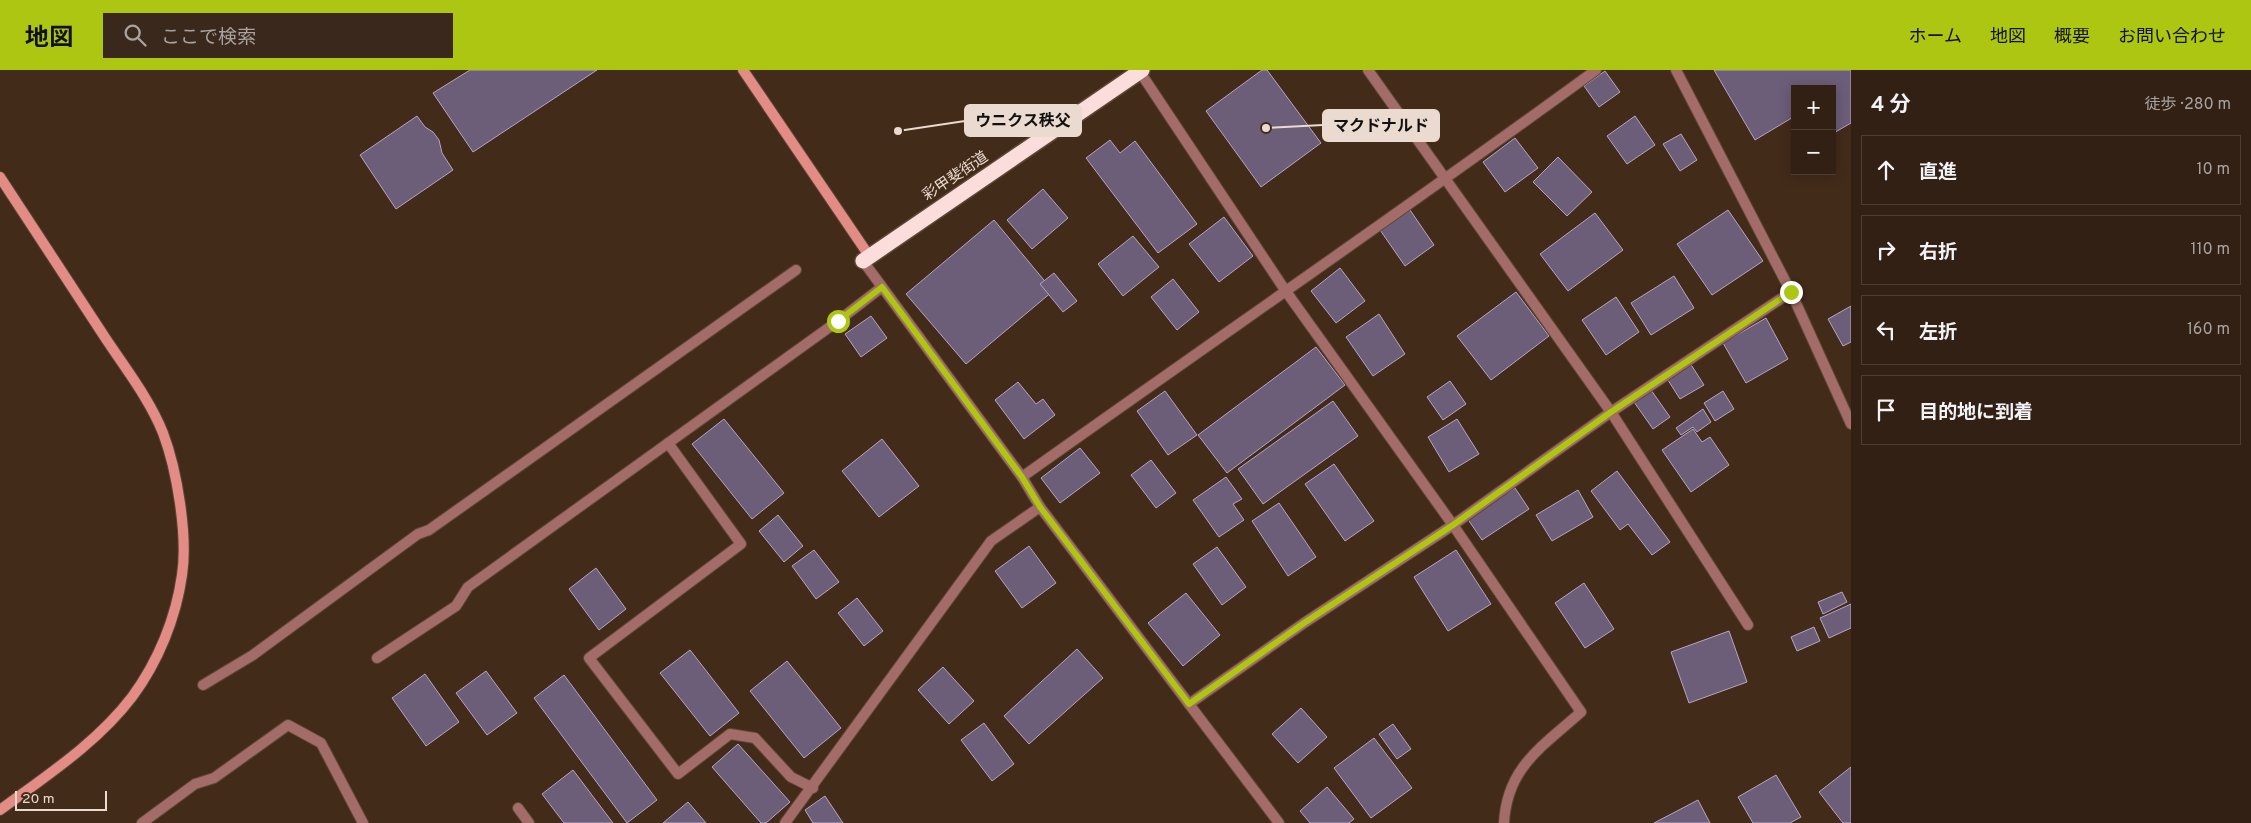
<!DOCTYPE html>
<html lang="ja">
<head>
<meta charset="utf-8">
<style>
	:root { --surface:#322014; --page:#3a281d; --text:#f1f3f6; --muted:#a8a3a0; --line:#4d3e34; --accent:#acc612 }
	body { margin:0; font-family:Overpass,"Noto Sans JP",sans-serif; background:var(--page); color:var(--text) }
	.controls { position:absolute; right:15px; top:15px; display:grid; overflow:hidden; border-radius:0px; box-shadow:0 2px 12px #0003 }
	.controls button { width:45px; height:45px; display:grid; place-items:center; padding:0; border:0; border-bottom:1px solid var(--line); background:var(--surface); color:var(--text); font:25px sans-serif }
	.scale { position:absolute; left:15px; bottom:12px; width:92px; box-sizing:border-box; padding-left:5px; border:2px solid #eadacf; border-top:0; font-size:14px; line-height:18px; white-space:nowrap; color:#eadacf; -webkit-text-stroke:4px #432b1a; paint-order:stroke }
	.stop { position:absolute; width:15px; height:15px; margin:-11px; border:4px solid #acc612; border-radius:50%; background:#fff }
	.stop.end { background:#acc612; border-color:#fff; box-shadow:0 1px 5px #0008 }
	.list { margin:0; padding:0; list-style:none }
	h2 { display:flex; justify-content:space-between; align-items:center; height:65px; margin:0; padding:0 20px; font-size:21px }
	h2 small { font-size:16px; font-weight:400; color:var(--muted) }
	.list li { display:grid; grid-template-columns:32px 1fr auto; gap:15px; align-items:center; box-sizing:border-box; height:70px; margin:0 10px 10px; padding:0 10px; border:1px solid var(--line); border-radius:0px }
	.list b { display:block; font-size:19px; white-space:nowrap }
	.list em { font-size:16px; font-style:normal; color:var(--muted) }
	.icon { flex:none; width:28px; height:28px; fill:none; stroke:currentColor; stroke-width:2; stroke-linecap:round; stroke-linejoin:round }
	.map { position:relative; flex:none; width:1851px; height:753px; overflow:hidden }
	header { display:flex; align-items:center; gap:30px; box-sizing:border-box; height:70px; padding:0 25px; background:var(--accent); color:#111 }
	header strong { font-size:24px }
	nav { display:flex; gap:28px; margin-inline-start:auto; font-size:18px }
	.search { width:350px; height:45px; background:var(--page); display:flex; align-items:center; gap:12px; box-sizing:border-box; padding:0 18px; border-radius:0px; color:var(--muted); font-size:19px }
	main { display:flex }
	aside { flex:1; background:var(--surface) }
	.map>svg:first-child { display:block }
	.building { fill:#6c5d78; stroke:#b5a5c2 }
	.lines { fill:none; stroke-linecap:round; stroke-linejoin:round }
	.lane-casing { stroke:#5e4737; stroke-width:12 }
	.street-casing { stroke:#5e4737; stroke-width:12 }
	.secondary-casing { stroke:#5e4737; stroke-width:12 }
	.highway-casing { stroke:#5e4737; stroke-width:18 }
	.lane { stroke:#a36c68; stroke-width:10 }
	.street { stroke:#a36c68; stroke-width:10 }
	.secondary { stroke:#e38c86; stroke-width:10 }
	.highway { stroke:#fbdedb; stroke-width:15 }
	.route { stroke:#acc612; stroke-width:6 }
	.labels { text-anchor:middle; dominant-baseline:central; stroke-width:4; stroke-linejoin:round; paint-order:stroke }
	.street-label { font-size:15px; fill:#eadacf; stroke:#432b1a }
	.leader { fill:none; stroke:#eadacf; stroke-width:2 }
	.callout-dot { fill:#eadacf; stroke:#432b1a; stroke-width:2 }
	.callout { fill:#eadacf; stroke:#eadacf; stroke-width:2 }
	.callout-label { font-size:16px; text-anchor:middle; font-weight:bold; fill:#111 }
</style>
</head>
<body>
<header>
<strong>地図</strong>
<div class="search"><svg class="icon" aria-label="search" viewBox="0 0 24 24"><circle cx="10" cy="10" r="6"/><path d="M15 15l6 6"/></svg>ここで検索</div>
<nav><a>ホーム</a><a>地図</a><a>概要</a><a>お問い合わせ</a></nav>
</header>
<main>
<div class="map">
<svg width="1851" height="753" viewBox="0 0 1851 753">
	<rect width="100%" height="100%" fill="#432b1a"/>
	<!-- building -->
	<g class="building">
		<path d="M470 0H597L473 82 433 23Z"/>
		<path d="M1262 0H1267L1321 73 1261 117 1206 41Z"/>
		<path d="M1714 0H1851V53L1832 64V19H1795V46L1755 70Z"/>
		<path d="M1605 1 1620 22 1599 37 1584 16Z"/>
		<path d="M417 46 425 57 433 62 439 70 442 83 453 100 396 139 360 85Z"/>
		<path d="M1635 46 1655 75 1627 94 1607 66Z"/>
		<path d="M1681 64 1697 90 1680 101 1663 74Z"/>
		<path d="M1515 68 1538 98 1505 122 1483 92Z"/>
		<path d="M1110 70 1120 83 1135 71 1197 154 1158 183 1086 88Z"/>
		<path d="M1558 87 1592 122 1567 146 1533 112Z"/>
		<path d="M1043 119 1068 148 1032 179 1007 150Z"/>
		<path d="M1410 140 1434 175 1405 196 1380 160Z"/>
		<path d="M1728 140 1763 191 1712 225 1677 174Z"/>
		<path d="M1595 143 1623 180 1568 221 1540 184Z"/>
		<path d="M1224 147 1253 186 1219 212 1189 174Z"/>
		<path d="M994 150 1053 221 966 294 906 224Z"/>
		<path d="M1133 166 1159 197 1123 226 1098 194Z"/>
		<path d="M1340 198 1365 231 1336 253 1311 221Z"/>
		<path d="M1054 203 1077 231 1063 242 1040 214Z"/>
		<path d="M1674 206 1694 238 1651 265 1631 233Z"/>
		<path d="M1173 209 1199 242 1177 260 1151 227Z"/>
		<path d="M1516 222 1549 266 1491 310 1457 266Z"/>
		<path d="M1616 227 1639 262 1606 285 1582 250Z"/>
		<path d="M1851 236V272L1843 276 1828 249Z"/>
		<path d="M1379 244 1405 284 1373 306 1346 267Z"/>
		<path d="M871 246 887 268 861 287 845 264Z"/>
		<path d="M1766 248 1788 289 1746 313 1723 273Z"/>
		<path d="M1316 277 1345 315 1227 403 1198 365Z"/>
		<path d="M1690 293 1704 315 1680 329 1666 307Z"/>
		<path d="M1450 311 1466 334 1443 350 1427 327Z"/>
		<path d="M1018 312 1036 334 1043 329 1055 345 1024 369 995 330Z"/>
		<path d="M1651 320 1670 347 1653 359 1634 332Z"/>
		<path d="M1165 321 1197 365 1168 385 1137 341Z"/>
		<path d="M1723 321 1734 339 1715 351 1704 333Z"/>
		<path d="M1333 331 1358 366 1263 434 1238 399Z"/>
		<path d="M1703 339 1711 352 1697 362 1693 357 1681 365 1676 358Z"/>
		<path d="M724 349 784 423 752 449 692 374Z"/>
		<path d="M1457 349 1479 384 1449 402 1428 367Z"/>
		<path d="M1693 359 1702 372 1710 367 1729 395 1691 422 1662 380Z"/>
		<path d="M882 369 919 416 879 447 842 401Z"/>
		<path d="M1080 378 1100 403 1060 433 1041 408Z"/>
		<path d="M1151 390 1176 423 1156 438 1131 405Z"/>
		<path d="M1334 394 1374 451 1345 471 1305 414Z"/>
		<path d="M1617 401 1670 472 1652 485 1628 454 1620 460 1591 421Z"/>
		<path d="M1226 407 1242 429 1233 434 1244 450 1219 467 1193 430Z"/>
		<path d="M1515 418 1529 439 1482 470 1467 448Z"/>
		<path d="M1578 420 1593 447 1552 471 1536 445Z"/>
		<path d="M1279 433 1316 487 1288 506 1252 451Z"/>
		<path d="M778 445 803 476 784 492 759 461Z"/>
		<path d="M1029 476 1056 513 1022 538 995 501Z"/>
		<path d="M1217 477 1246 517 1222 535 1193 494Z"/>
		<path d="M814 480 839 512 816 529 792 496Z"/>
		<path d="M1456 480 1491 534 1448 561 1414 507Z"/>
		<path d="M596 498 626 539 599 560 569 519Z"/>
		<path d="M1584 513 1614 559 1585 578 1555 533Z"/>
		<path d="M1842 522 1847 532 1823 544 1818 532Z"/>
		<path d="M1186 523 1220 565 1183 596 1148 553Z"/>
		<path d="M857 528 883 561 864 576 838 543Z"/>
		<path d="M1851 534V558L1829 568 1820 548Z"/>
		<path d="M1814 557 1820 571 1797 581 1791 567Z"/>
		<path d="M1729 561 1747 612 1689 633 1671 582Z"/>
		<path d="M1077 579 1103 608 1029 674 1004 646Z"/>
		<path d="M690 580 739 643 710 666 660 603Z"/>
		<path d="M787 591 841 658 804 688 750 621Z"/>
		<path d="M943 597 974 631 949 654 918 620Z"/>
		<path d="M486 601 517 643 487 665 456 623Z"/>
		<path d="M425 604 459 652 426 676 392 628Z"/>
		<path d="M564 605 657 730 627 753 534 628Z"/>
		<path d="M1301 638 1327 667 1298 693 1272 664Z"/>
		<path d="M984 653 1014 694 992 711 961 670Z"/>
		<path d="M1393 654 1411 679 1397 689 1379 664Z"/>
		<path d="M1374 668 1412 718 1371 748 1334 698Z"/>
		<path d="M738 674 790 732 766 753H761L712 697Z"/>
		<path d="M1851 697V753H1843L1819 722Z"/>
		<path d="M573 700 613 753H564L542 724Z"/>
		<path d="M1776 705 1801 747 1790 753H1753L1738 727Z"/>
		<path d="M1327 717 1354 749 1349 753H1310L1300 741Z"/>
		<path d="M825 726 843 753H813L805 740Z"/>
		<path d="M1698 730 1710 753H1654Z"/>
		<path d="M688 732 706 753H663Z"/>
	</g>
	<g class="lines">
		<defs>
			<g id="lane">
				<path d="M1611 342 1748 555"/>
				<path d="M668 373 741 474 589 588 678 704 730 664 755 668 791 707 813 718"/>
				<path d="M1453 455 1611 342 1791 222 1851 354"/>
			</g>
			<g id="street">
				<path d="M1368 0 1611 342"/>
				<path d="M1676 0 1791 222"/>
				<path d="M1140 2 1285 220 1453 455 1581 642C1542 677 1507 697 1504 753"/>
				<path d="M863 191 1022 407 1040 437 1279 753"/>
				<path d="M1022 407C1213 271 1407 138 1596 0"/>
				<path d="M377 588 456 536 468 517 838 251 882 217"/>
				<path d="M203 615 253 585 418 464 429 460 796 200"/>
				<path d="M1189 634 1304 553 1453 455"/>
				<path d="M518 738 529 753"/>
				<path d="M142 753 195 714 214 708 288 655 321 673 363 753"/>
				<path d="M785 753 991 471 1040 437"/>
			</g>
			<g id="secondary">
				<path d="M743 0 870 187"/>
				<path d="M0 107C35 161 71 215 106 269 126 299 150 330 163 363 177 400 188 466 182 505 176 548 158 592 132 627 97 673 46 706 0 740"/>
			</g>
			<path id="highway" d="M863 191 1142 0"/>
		</defs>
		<!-- lane casing -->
		<use href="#lane" class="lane-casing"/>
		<!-- street casing -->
		<use href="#street" class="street-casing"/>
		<!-- secondary casing -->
		<use href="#secondary" class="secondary-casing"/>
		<!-- highway casing -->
		<use href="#highway" class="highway-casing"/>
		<!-- lane -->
		<use href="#lane" class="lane"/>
		<!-- street -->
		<use href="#street" class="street"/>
		<!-- secondary -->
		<use href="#secondary" class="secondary"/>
		<!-- highway -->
		<use href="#highway" class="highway"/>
	</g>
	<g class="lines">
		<!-- route -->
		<path class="route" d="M838 251 882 217 1022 407 1040 437 1189 634 1304 553 1453 455 1611 342 1791 222"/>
	</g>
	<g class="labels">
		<!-- street labels -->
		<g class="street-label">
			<text transform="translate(956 107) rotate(-34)">彩甲斐街道</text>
		</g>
	</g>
	<!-- callouts -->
	<path class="leader" d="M898 61L965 51M1266 58L1323 55"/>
	<g class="callout-dot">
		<circle cx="898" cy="61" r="5"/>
		<circle cx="1266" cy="58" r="5"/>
	</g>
	<g class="callout">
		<rect x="965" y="35" width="116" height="31" rx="5"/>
		<rect x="1323" y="40" width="116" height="31" rx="5"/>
	</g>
	<g class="callout-label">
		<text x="1023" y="56">ウニクス秩父</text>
		<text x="1381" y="61">マクドナルド</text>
	</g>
</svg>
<div class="controls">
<button>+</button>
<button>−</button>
</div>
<div class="scale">20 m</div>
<div class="stop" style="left:838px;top:251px"></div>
<div class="stop end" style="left:1791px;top:222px"></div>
</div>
<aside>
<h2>4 分<small>徒歩 · 280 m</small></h2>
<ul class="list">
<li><svg class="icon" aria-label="ahead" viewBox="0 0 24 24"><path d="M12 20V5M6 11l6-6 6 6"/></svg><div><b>直進</b></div><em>10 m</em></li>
<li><svg class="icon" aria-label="right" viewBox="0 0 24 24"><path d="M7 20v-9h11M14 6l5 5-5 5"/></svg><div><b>右折</b></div><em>110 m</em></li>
<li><svg class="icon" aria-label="left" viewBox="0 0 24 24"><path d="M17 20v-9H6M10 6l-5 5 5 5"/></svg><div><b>左折</b></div><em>160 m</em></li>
<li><svg class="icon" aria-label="arrive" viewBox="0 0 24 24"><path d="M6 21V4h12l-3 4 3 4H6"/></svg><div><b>目的地に到着</b></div></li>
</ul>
</aside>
</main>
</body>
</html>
